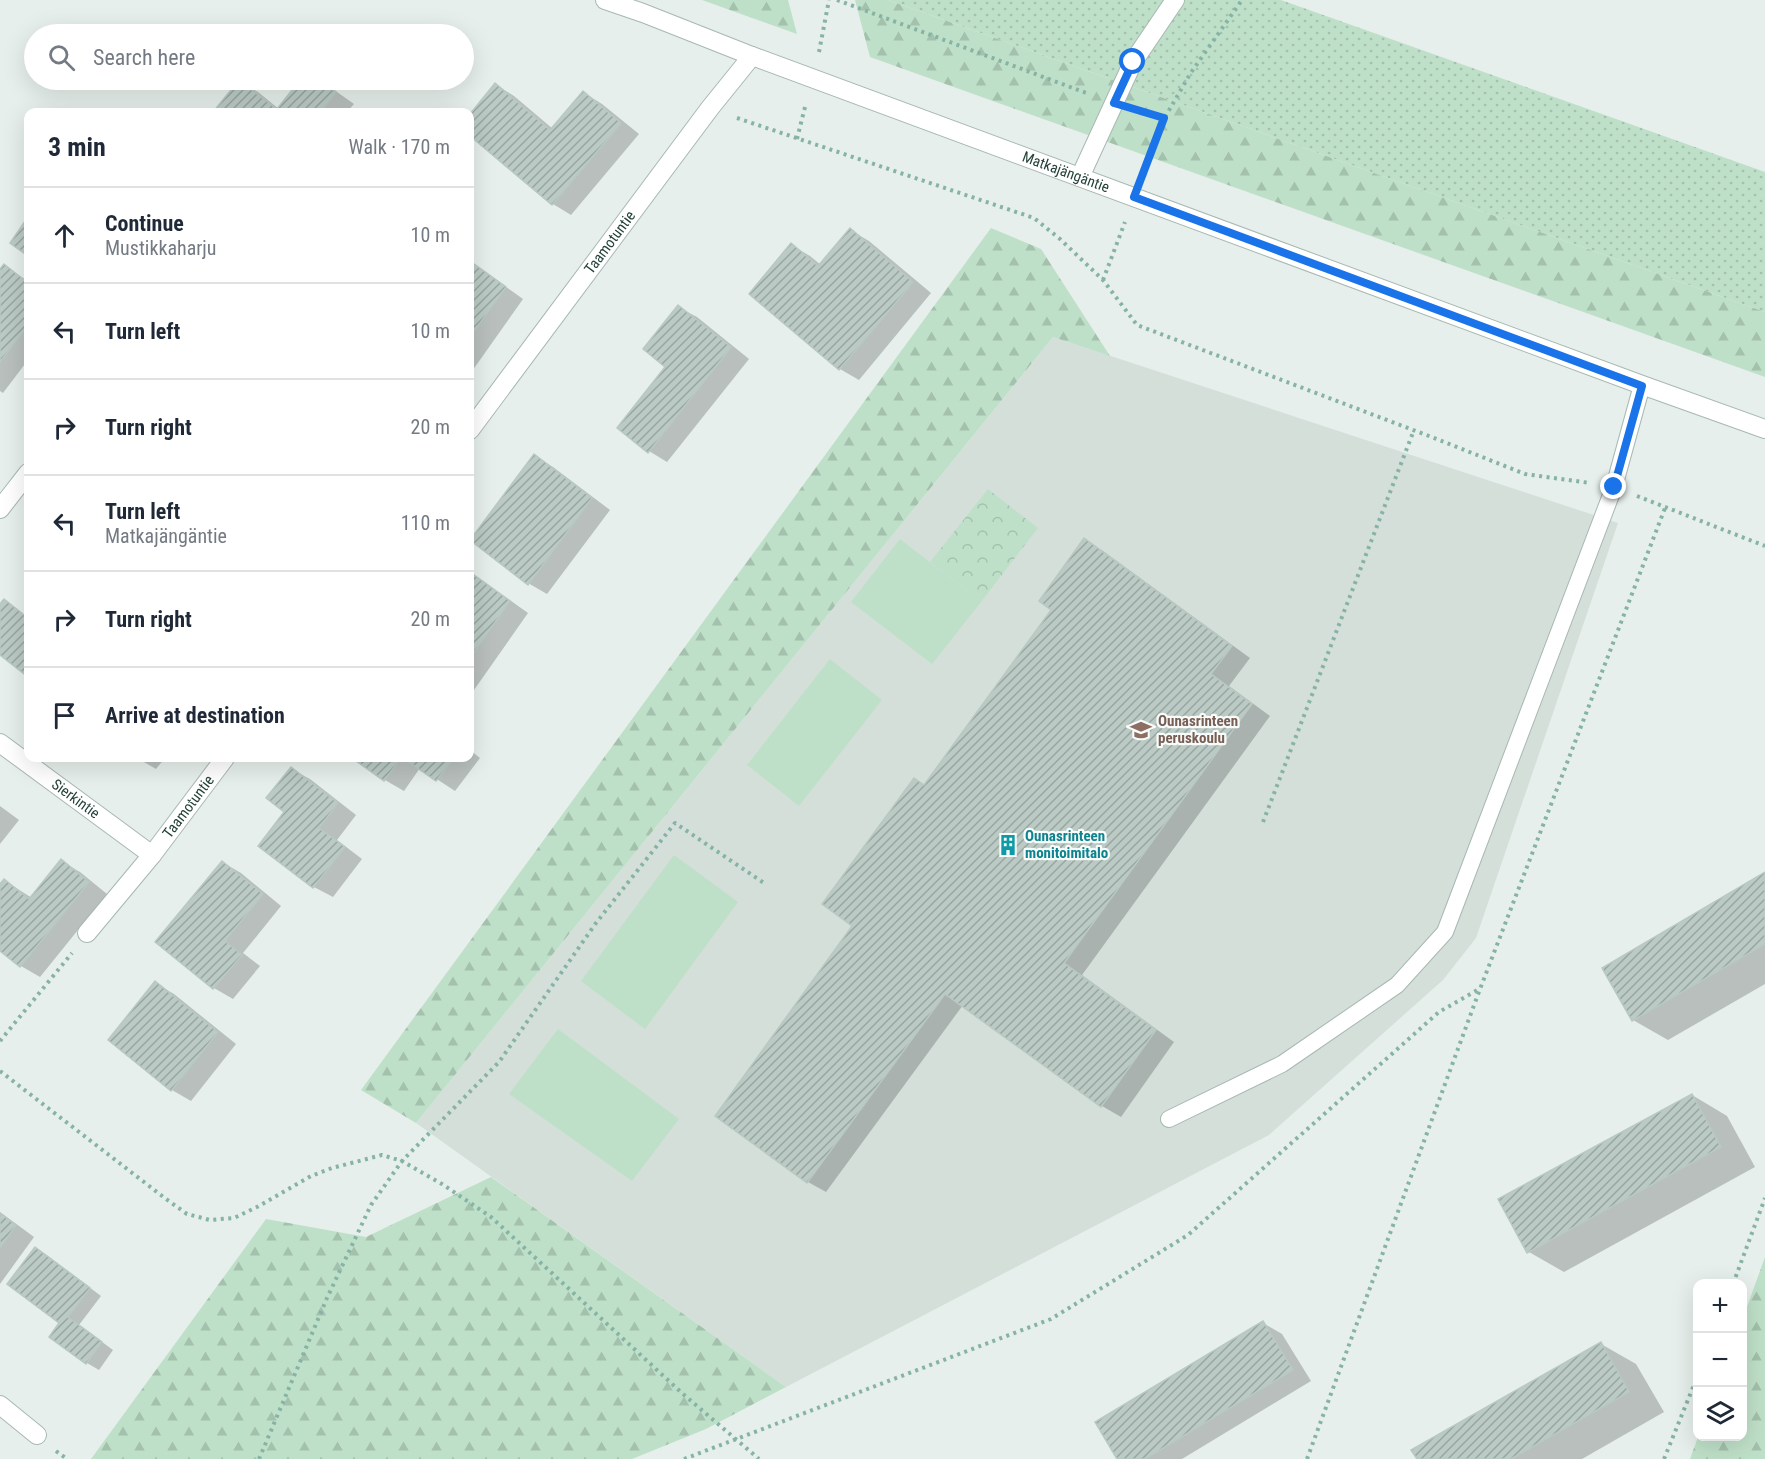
<!DOCTYPE html>
<html lang="en">
<head>
<meta charset="utf-8">
<style>
	:root { --surface:#fff; --page:#f6f6f7; --text:#1f2937; --muted:#747a83; --line:#e0e1e3 }
	body { margin:0; font-family:"Roboto Condensed",sans-serif; background:var(--page); color:var(--text) }
	.controls { position:absolute; right:18px; bottom:18px; display:grid; overflow:hidden; border-radius:12px; box-shadow:0 6px 24px #0002 }
	.controls button { width:54px; height:54px; display:grid; place-items:center; padding:0; border:0; border-bottom:2px solid var(--line); background:var(--surface); color:var(--text); font:30px sans-serif }
	.stop { position:absolute; width:18px; height:18px; margin:-14px; border:4px solid #1a73e8; border-radius:50%; background:#fff }
	.stop.end { background:#1a73e8; border-color:#fff; box-shadow:0 2px 6px #0008 }
	.list { margin:0; padding:0; list-style:none }
	h2 { display:flex; justify-content:space-between; align-items:center; height:78px; margin:0; padding:0 24px; font-size:26px }
	h2 small { font-size:20px; font-weight:400; color:var(--muted) }
	.list li { display:grid; grid-template-columns:39px 1fr auto; gap:18px; align-items:center; box-sizing:border-box; height:96px; padding:0 24px; border-top:2px solid var(--line) }
	.list b { display:block; font-size:22px; white-space:nowrap }
	.list p { margin:0; font-size:20px; white-space:nowrap; color:var(--muted) }
	.list em { font-size:20px; font-style:normal; color:var(--muted) }
	.icon { flex:none; width:33px; height:33px; fill:none; stroke:currentColor; stroke-width:2; stroke-linecap:round; stroke-linejoin:round }
	.map { position:relative; flex:none; width:1765px; height:1459px; overflow:hidden }
	.search { position:absolute; background:var(--surface); box-shadow:0 6px 24px #0002; left:24px; top:24px; width:450px; height:66px; display:flex; align-items:center; gap:15px; box-sizing:border-box; padding:0 21px; border-radius:33px; color:var(--muted); font-size:22px }
	.panel { position:absolute; background:var(--surface); box-shadow:0 6px 24px #0002; left:24px; top:108px; width:450px; height:654px; border-radius:12px }
	.map>svg:first-child { display:block }
	.built { fill:#d4dfda }
	.grass { fill:url(#grass-dots) }
	.forest { fill:url(#forest-firs) }
	.park { fill:url(#park-crowns) }
	.pitch { fill:#bfe0c8 }
	.shadow { fill:#0003 }
	.building { fill:url(#building-hatch); stroke:#b8c9c2; stroke-width:1.5 }
	.lines { fill:none; stroke-linecap:round; stroke-linejoin:round }
	.service-casing { stroke:#a8b8b2; stroke-width:18 }
	.minor-casing { stroke:#a8b8b2; stroke-width:20 }
	.tertiary-casing { stroke:#a8b8b2; stroke-width:20 }
	.path { stroke:#86b3a5; stroke-width:4; stroke-dasharray:3 4.5; stroke-linecap:butt }
	.service { stroke:#fff; stroke-width:16 }
	.minor { stroke:#fff; stroke-width:18 }
	.tertiary { stroke:#fff; stroke-width:18 }
	.route { stroke:#1a73e8; stroke-width:8 }
	.labels { text-anchor:middle; dominant-baseline:central; stroke-width:4.5; stroke-linejoin:round; paint-order:stroke }
	.street-label { font-size:15px; fill:#24423a; stroke:#f7fbf9 }
	.education-label { font-size:15px; font-weight:bold; fill:#785e54; stroke:#f7fbf9; text-anchor:start }
	.culture-label { font-size:15px; font-weight:bold; fill:#0d838f; stroke:#f7fbf9; text-anchor:start }
</style>
</head>
<body>
<div class="map">
<svg width="1765" height="1459" viewBox="0 0 1765 1459">
	<defs>
		<pattern id="grass-dots" width="8" height="8" patternUnits="userSpaceOnUse" patternTransform="scale(1.5)"><rect width="8" height="8" fill="#bfe0c8"/><path d="M2 2h.1M6 6h.1" fill="none" stroke="#a4c1ad" stroke-width="1.8" stroke-linecap="round"/></pattern>
		<pattern id="forest-firs" width="22" height="20" patternUnits="userSpaceOnUse" patternTransform="scale(1.5)"><rect width="22" height="20" fill="#bfe0c8"/><path d="M5 1l3.5 6h-7zM16 11l3.5 6h-7z" fill="#a4c1ad"/></pattern>
		<pattern id="park-crowns" width="20" height="18" patternUnits="userSpaceOnUse" patternTransform="scale(1.5)"><rect width="20" height="18" fill="#bfe0c8"/><path d="M2 6a3 3 0 1 1 6 0M12 15a3 3 0 1 1 6 0" fill="none" stroke="#a4c1ad"/></pattern>
		<pattern id="building-hatch" width="6" height="6" patternUnits="userSpaceOnUse" patternTransform="scale(1.5)"><rect width="6" height="6" fill="#bbcac4"/><path d="M-1 1l2-2M0 6l6-6M5 7l2-2" fill="none" stroke="#98a6a0"/></pattern>
	</defs>
	<rect width="100%" height="100%" fill="#e6efeb"/>
	<!-- built -->
	<path class="built" d="M1053 337 1618 523 1476 938 1443 980 1269 1135 786 1387 416 1123Z"/>
	<!-- grass -->
	<path class="grass" d="M888 0H1281L1765 172V312Z"/>
	<!-- forest -->
	<g class="forest">
		<path d="M702 0H788L797 34Z"/>
		<path d="M855 0H888L1765 312V377L870 57Z"/>
		<path d="M991 228 1041 249 1110 356 1053 337 416 1123 361 1090Z"/>
		<path d="M491 1177 786 1387 706 1429 632 1459H91L266 1219 366 1237Z"/>
		<path d="M1765 1257V1459H1690L1698 1437 1742 1436 1743 1318Z"/>
	</g>
	<!-- park -->
	<path class="park" d="M988 489 1038 528 981 602 930 562Z"/>
	<!-- pitch -->
	<g class="pitch">
		<path d="M900 539 981 602 932 664 851 602Z"/>
		<path d="M830 659 882 700 799 806 747 765Z"/>
		<path d="M674 855 738 902 645 1029 581 981Z"/>
		<path d="M558 1029 679 1119 632 1181 509 1094Z"/>
	</g>
	<!-- shadow -->
	<g class="shadow">
		<path d="M302 80H320L354 104 347 112H215L239 81 258 92 279 109Z"/>
		<path d="M496 85 514 96 553 129 584 93 602 104 639 134 571 215 553 204 470 134V117Z"/>
		<path d="M850 230 869 241 931 293 859 380 840 369 751 294 791 245 810 256 821 265Z"/>
		<path d="M470 261 523 299 470 374Z"/>
		<path d="M4 266 28 281V360L3 393 0 391V271Z"/>
		<path d="M678 307 697 317 749 359 667 462 649 451Z"/>
		<path d="M534 456 553 467 610 510 547 594 528 583Z"/>
		<path d="M1084 540 1103 551 1250 658 1229 686 1270 716 1082 975 1174 1042 1121 1117 1102 1106 963 1005 826 1192 808 1182 854 926 925 786 1053 610Z"/>
		<path d="M470 572 528 613 474 690 470 687Z"/>
		<path d="M4 601 28 618V675L0 653V606Z"/>
		<path d="M470 750 480 758 455 791 420 768 404 791 385 780 355 758H470Z"/>
		<path d="M137 758H165L156 769Z"/>
		<path d="M291 769 310 779 356 815 337 840 362 859 333 897 314 887 286 812Z"/>
		<path d="M0 806 19 820 0 844Z"/>
		<path d="M61 861 80 872 107 894 40 977 21 966 0 949V887L5 881 32 898Z"/>
		<path d="M222 862 241 873 281 906 243 953 260 966 233 999 214 988 157 942Z"/>
		<path d="M1765 874V984L1668 1040 1633 1020Z"/>
		<path d="M155 983 174 994 236 1044 191 1101 172 1090 110 1040Z"/>
		<path d="M1692 1095 1727 1116 1755 1167 1564 1272 1529 1252Z"/>
		<path d="M0 1212 34 1237 0 1284Z"/>
		<path d="M35 1249 48 1256 101 1296 79 1325 113 1350 99 1370 87 1363Z"/>
		<path d="M1263 1323 1282 1334 1311 1381 1182 1459H1119Z"/>
		<path d="M1601 1344 1636 1364 1664 1412 1582 1459H1418Z"/>
	</g>
	<!-- building -->
	<g class="building">
		<path d="M239 80 277 109 300 80H319L336 92 320 112H213Z"/>
		<path d="M495 83 550 130 583 91 621 123 552 205 470 136V114Z"/>
		<path d="M28 217V256L10 243Z"/>
		<path d="M850 228 913 282 839 370 749 294 791 243 818 266Z"/>
		<path d="M470 261 506 287 470 337Z"/>
		<path d="M4 264 28 283V325L0 362V269Z"/>
		<path d="M678 305 731 347 648 453 617 428 665 367 643 349Z"/>
		<path d="M534 454 592 498 528 585 470 540Z"/>
		<path d="M1084 538 1232 646 1211 674 1252 704 1064 963 1156 1030 1101 1107 945 994 807 1183 715 1116 852 926 822 904 914 778 924 785 1051 610 1039 601Z"/>
		<path d="M470 572 510 601 470 658Z"/>
		<path d="M4 599 28 618V677L0 655V604Z"/>
		<path d="M352 758H401L384 781Z"/>
		<path d="M403 758H454L436 781Z"/>
		<path d="M291 767 338 803 319 828 345 847 313 888 258 846 284 812 266 798Z"/>
		<path d="M61 859 89 882 20 967 0 951V884L4 879 29 899Z"/>
		<path d="M222 861 263 894 225 941 242 955 213 989 155 942Z"/>
		<path d="M1765 872V944L1632 1021 1602 968Z"/>
		<path d="M155 981 218 1032 171 1091 108 1040Z"/>
		<path d="M1692 1094 1721 1147 1527 1253 1498 1199Z"/>
		<path d="M0 1213 16 1225 0 1248Z"/>
		<path d="M35 1247 90 1288 68 1317 102 1342 86 1364 49 1337 59 1323 7 1284Z"/>
		<path d="M1263 1321 1293 1370 1145 1459H1117L1095 1422Z"/>
		<path d="M1601 1342 1629 1392 1511 1459H1417L1411 1450Z"/>
	</g>
	<g class="lines">
		<defs>
			<path id="service" d="M1169 1119 1282 1064 1397 985 1445 932 1614 487 1642 385"/>
			<g id="minor">
				<path d="M1080 177 1133 62 1175 0"/>
				<path id="s1" d="M470 430 710 108 752 56"/>
				<path d="M0 509 28 473"/>
				<path id="s2" d="M0 743 152 855"/>
				<path id="s3" d="M87 933 152 855 225 758"/>
				<path d="M0 1405 37 1435"/>
			</g>
			<g id="tertiary">
				<path id="s4" d="M605 0 643 13 752 56 1642 385 1765 429"/>
			</g>
		</defs>
		<!-- service casing -->
		<use href="#service" class="service-casing"/>
		<!-- minor casing -->
		<use href="#minor" class="minor-casing"/>
		<!-- tertiary casing -->
		<use href="#tertiary" class="tertiary-casing"/>
		<!-- path -->
		<g class="path">
			<path d="M837 0 1089 94"/>
			<path d="M819 52 829 0"/>
			<path d="M1139 111 1164 119"/>
			<path d="M737 118 1034 218 1060 239 1103 280 1137 325 1429 436 1525 474 1590 483"/>
			<path d="M797 139 806 103"/>
			<path d="M1143 173 1164 119 1190 74 1242 0"/>
			<path d="M1103 280 1125 222"/>
			<path d="M1637 496 1765 546"/>
			<path d="M1263 822 1414 430"/>
			<path d="M0 1041 72 953"/>
			<path d="M0 1071 166 1199 187 1214 210 1220 234 1218 257 1207 311 1176 332 1168 382 1155 402 1161 442 1184 491 1217 683 1394 759 1459"/>
			<path d="M1733 1284 1765 1198"/>
			<path d="M56 1451 67 1459"/>
			<path d="M259 1459 327 1298 371 1205 402 1161 499 1062 596 923 675 823 764 883"/>
			<path d="M684 1459 1051 1319 1188 1235 1439 1012 1479 989"/>
			<path d="M1307 1459 1480 989 1665 508"/>
			<path d="M1664 1459 1698 1375"/>
		</g>
		<!-- service -->
		<use href="#service" class="service"/>
		<!-- minor -->
		<use href="#minor" class="minor"/>
		<!-- tertiary -->
		<use href="#tertiary" class="tertiary"/>
	</g>
	<g class="lines">
		<!-- route -->
		<path class="route" d="M1133 62 1114 103 1164 118 1134 197 1642 386 1614 487"/>
	</g>
	<!-- icons -->
	<defs>
		<symbol id="school-bare" viewBox="-9 -9 18 18"><path d="M0-5L7-2L0 1L-7-2ZM-4 1L0 2.5L4 1V4Q0 6-4 4Z" fill="#8d6e63" stroke="#f7fbf9" stroke-width="2.5" paint-order="stroke"/></symbol>
		<symbol id="building-bare" viewBox="-9 -9 18 18"><path d="M-4-6H4V6H1V3H-1V6H-4ZM-2.5-4.3h1.7v1.8h-1.7ZM.8-4.3h1.7v1.8H.8ZM-2.5-1h1.7V.8h-1.7ZM.8-1h1.7V.8H.8Z" fill="#0f9aa8" stroke="#f7fbf9" stroke-width="2.5" paint-order="stroke"/></symbol>
	</defs>
	<g fill-rule="evenodd">
		<use href="#school-bare" x="1126" y="715" width="30" height="30"/>
		<use href="#building-bare" x="993" y="830" width="30" height="30"/>
	</g>
	<g class="labels">
		<!-- street labels -->
		<g class="street-label">
			<text stroke="none"><textPath href="#s4" startOffset="492">Matkajängäntie</textPath></text>
			<text stroke="none"><textPath href="#s1" startOffset="234">Taamotuntie</textPath></text>
			<text stroke="none"><textPath href="#s2" startOffset="94">Sierkintie</textPath></text>
			<text stroke="none"><textPath href="#s3" startOffset="162">Taamotuntie</textPath></text>
		</g>
		<!-- education labels -->
		<g class="education-label">
			<text x="1158" y="721">Ounasrinteen<tspan x="1158" dy="17">peruskoulu</tspan></text>
		</g>
		<!-- culture labels -->
		<g class="culture-label">
			<text x="1025" y="836">Ounasrinteen<tspan x="1025" dy="17">monitoimitalo</tspan></text>
		</g>
	</g>
</svg>
<div class="controls">
<button>+</button>
<button>−</button>
<button><svg class="icon" aria-label="layers" viewBox="0 0 24 24"><path d="M12 4l9 5-9 5-9-5zM3 14l9 5 9-5"/></svg></button>
</div>
<div class="stop" style="left:1133px;top:62px"></div>
<div class="stop end" style="left:1614px;top:487px"></div>
<div class="search"><svg class="icon" aria-label="search" viewBox="0 0 24 24"><circle cx="10" cy="10" r="6"/><path d="M15 15l6 6"/></svg>Search here</div>
<section class="panel">
<h2>3 min<small>Walk · 170 m</small></h2>
<ul class="list">
<li><svg class="icon" aria-label="ahead" viewBox="0 0 24 24"><path d="M12 20V5M6 11l6-6 6 6"/></svg><div><b>Continue</b><p>Mustikkaharju</p></div><em>10 m</em></li>
<li><svg class="icon" aria-label="left" viewBox="0 0 24 24"><path d="M17 20v-9H6M10 6l-5 5 5 5"/></svg><div><b>Turn left</b></div><em>10 m</em></li>
<li><svg class="icon" aria-label="right" viewBox="0 0 24 24"><path d="M7 20v-9h11M14 6l5 5-5 5"/></svg><div><b>Turn right</b></div><em>20 m</em></li>
<li><svg class="icon" aria-label="left" viewBox="0 0 24 24"><path d="M17 20v-9H6M10 6l-5 5 5 5"/></svg><div><b>Turn left</b><p>Matkajängäntie</p></div><em>110 m</em></li>
<li><svg class="icon" aria-label="right" viewBox="0 0 24 24"><path d="M7 20v-9h11M14 6l5 5-5 5"/></svg><div><b>Turn right</b></div><em>20 m</em></li>
<li><svg class="icon" aria-label="arrive" viewBox="0 0 24 24"><path d="M6 21V4h12l-3 4 3 4H6"/></svg><div><b>Arrive at destination</b></div></li>
</ul>
</section>
</div>
</body>
</html>
